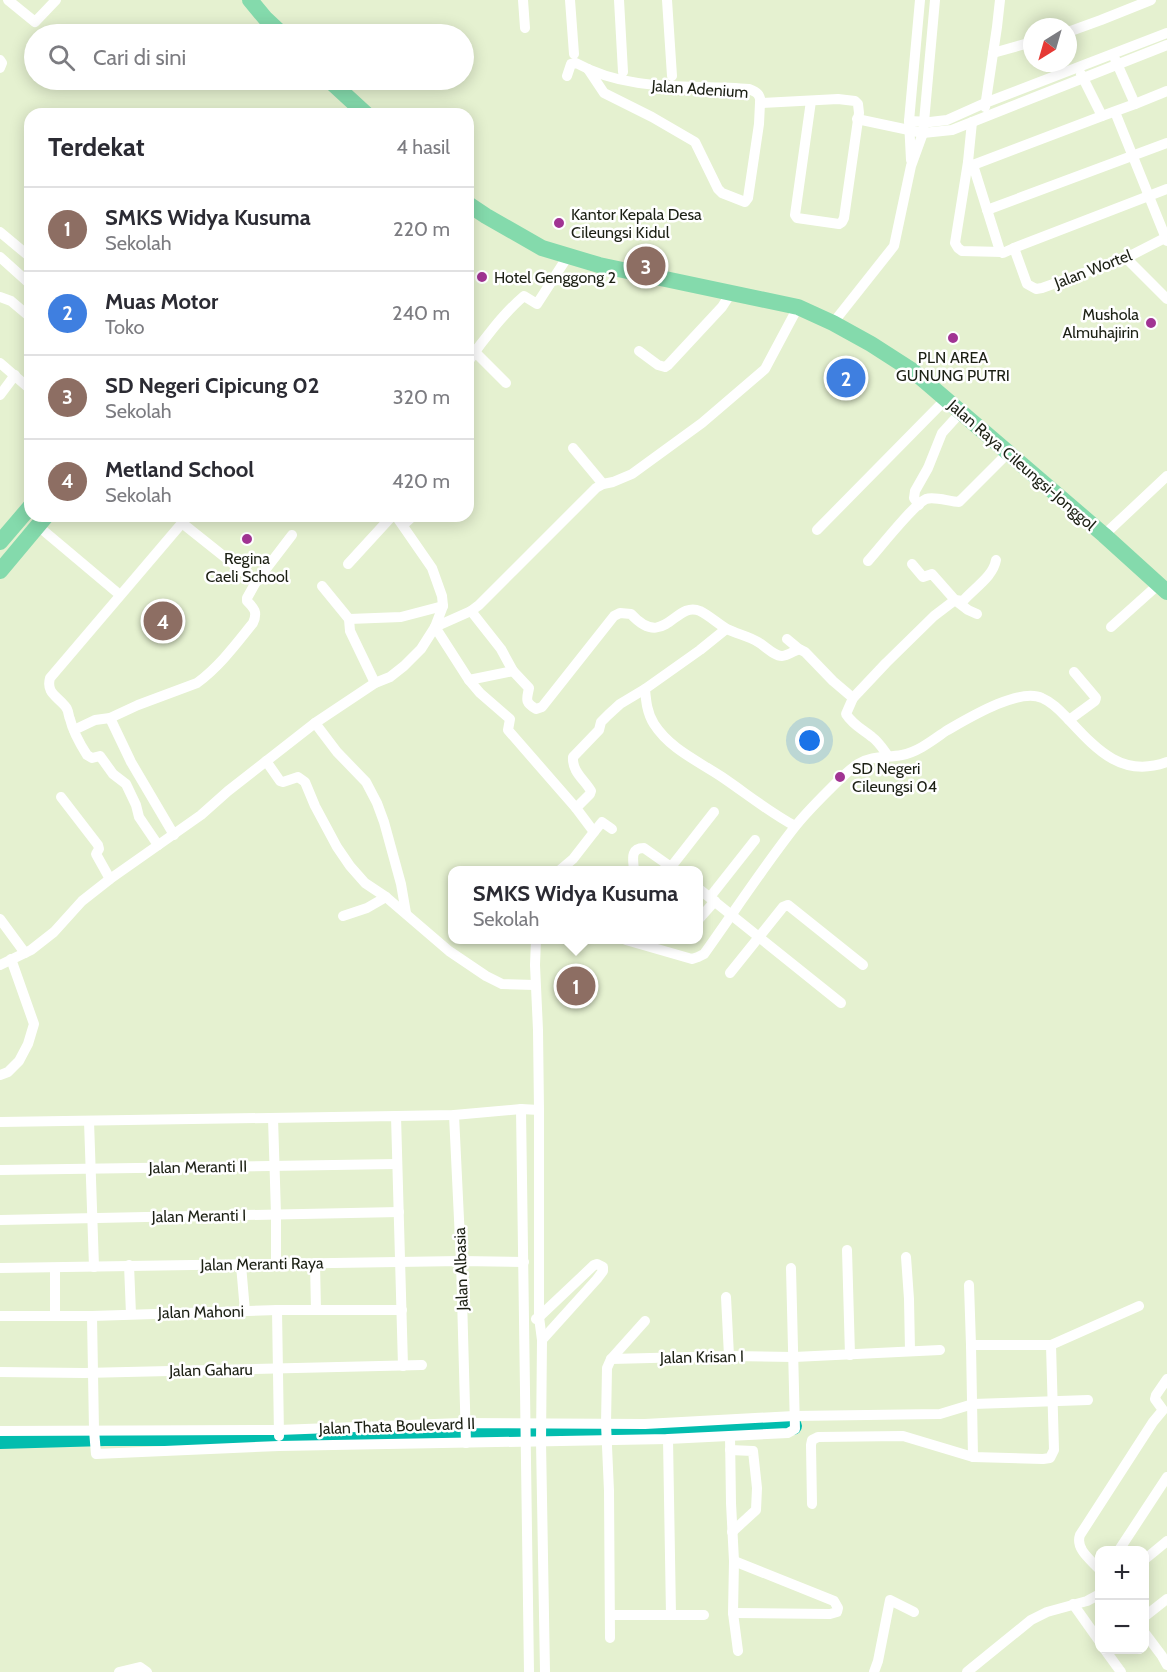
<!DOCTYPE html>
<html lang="id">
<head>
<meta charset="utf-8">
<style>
	:root { --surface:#fff; --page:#f2f2f3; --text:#2b2b33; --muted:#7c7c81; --line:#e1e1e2; --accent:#a13493 }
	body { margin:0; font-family:Cabin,sans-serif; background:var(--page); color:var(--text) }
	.controls { position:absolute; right:18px; bottom:18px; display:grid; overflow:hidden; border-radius:12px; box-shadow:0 3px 15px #0003 }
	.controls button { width:54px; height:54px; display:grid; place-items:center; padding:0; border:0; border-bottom:2px solid var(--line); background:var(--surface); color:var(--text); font:30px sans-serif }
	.compass { position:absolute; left:1023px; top:18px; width:54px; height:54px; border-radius:50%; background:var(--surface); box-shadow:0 3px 15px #0003; rotate:217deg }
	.you { position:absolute; left:810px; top:741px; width:21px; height:21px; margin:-15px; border:4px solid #fff; border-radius:50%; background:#1a73e8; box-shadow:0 0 0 9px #1a73e833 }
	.badge { display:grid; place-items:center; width:39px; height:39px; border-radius:50%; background:var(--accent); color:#fff; font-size:20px; font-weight:700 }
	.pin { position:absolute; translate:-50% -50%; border:3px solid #fff; box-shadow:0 2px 6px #0006 }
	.popup { position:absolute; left:448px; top:866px; width:255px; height:78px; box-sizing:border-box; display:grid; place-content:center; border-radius:12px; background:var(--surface); filter:drop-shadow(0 2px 4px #0005); font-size:20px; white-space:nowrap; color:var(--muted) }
	.popup b { font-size:22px; color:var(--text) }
	.popup::after { content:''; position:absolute; left:50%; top:100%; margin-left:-12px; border:12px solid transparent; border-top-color:var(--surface) }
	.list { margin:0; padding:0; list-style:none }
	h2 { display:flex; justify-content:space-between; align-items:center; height:78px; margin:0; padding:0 24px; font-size:26px }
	h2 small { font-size:20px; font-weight:400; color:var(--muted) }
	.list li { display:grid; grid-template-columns:39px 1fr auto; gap:18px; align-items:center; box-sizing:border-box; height:84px; padding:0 24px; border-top:2px solid var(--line) }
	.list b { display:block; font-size:22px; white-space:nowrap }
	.list p { margin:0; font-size:20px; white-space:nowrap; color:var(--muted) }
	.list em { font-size:20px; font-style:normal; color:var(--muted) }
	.icon { flex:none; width:33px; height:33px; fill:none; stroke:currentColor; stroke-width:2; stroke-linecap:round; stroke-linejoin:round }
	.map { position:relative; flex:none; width:1167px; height:1672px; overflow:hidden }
	.search { position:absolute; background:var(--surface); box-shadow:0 3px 15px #0003; left:24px; top:24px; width:450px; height:66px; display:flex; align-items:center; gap:15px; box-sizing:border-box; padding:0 21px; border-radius:33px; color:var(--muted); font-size:22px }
	.panel { position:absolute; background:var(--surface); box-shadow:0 3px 15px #0003; left:24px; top:108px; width:450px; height:414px; border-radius:18px }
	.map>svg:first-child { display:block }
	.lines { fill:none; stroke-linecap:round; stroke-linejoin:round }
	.river { stroke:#02bdae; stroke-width:18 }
	.street { stroke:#fff; stroke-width:10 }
	.primary { stroke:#84daac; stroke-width:16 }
	.poi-dot { fill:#a13493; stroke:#fff; stroke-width:2 }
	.labels { text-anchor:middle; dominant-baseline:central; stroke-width:5; stroke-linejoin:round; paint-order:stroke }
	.street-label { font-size:16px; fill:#1c2014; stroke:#fff }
	.poi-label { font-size:16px; fill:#1c2014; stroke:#fff; text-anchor:start }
</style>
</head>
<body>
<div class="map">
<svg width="1167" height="1672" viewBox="0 0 1167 1672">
	<rect width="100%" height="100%" fill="#e5f1d0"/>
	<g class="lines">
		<!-- river -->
		<path class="river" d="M0 1440 105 1437H287L793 1426"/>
		<!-- street -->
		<g class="street">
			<path d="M8 0 35 22 56 0"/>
			<path d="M523 0 525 28"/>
			<path d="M570 0 574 54"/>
			<path d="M619 0 623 72"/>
			<path d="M667 0 672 76"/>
			<path d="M1068 32 1101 20 1151 0"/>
			<path d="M993 53 1032 42"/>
			<path d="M0 60 2 63 0 68"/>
			<path d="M588 69 604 93 652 117 695 142 718 189 722 193 745 202 748 198 759 124 760 103"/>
			<path d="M1081 74 1102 116 1135 104 1115 59"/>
			<path d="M567 76 571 64 576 63C630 93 690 84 749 89 757 92 761 95 760 103L838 99 855 101 858 104 859 113 844 218 842 222 839 224 797 218 795 215 811 101"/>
			<path d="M1135 104 1167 91"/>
			<path d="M985 107 997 27 1000 0"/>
			<path d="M1115 112 1167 241"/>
			<path d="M857 119 923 133 952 130 1167 45"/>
			<path d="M909 121 930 122 947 120 985 103 1167 33"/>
			<path d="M972 122 968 162 973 165 1000 251 1003 253 1014 248 1027 284 1036 289 1042 288 1126 258 1167 237"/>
			<path d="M911 160 909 121 920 0"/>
			<path d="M968 162 955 243 958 248 962 251 1002 252"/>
			<path d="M973 165 1102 116"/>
			<path d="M987 210 1167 143"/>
			<path d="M0 232 30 257"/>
			<path d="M1014 248 1167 189"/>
			<path d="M0 257 30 284"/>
			<path d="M1126 258 1167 299"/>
			<path d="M0 297 11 301 30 317"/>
			<path d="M833 323 894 246 911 166 923 133 935 0"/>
			<path d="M468 345 506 383"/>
			<path d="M639 351 658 365 665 367 668 365 722 307 731 293"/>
			<path d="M468 362C482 341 505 312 524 296L537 304 568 256"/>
			<path d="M0 363 30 389"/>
			<path d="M0 395 15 375"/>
			<path d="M573 448 603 484"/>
			<path d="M919 505 914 498 915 491 928 468 942 433 961 412"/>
			<path d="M182 523 256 582"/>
			<path d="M403 525 413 516"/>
			<path d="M38 526 120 595"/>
			<path d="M817 530 946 399"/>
			<path d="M1104 535 1167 476"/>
			<path d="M868 561C879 549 913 505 926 499 935 496 950 502 959 502L1008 453"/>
			<path d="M348 564 392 516"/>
			<path d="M912 564 923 577 932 574 955 600 963 601C974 588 993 577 996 560"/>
			<path d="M322 586 349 619 350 631 375 683"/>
			<path d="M471 611 501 649 513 671 529 688C527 699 524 702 536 709L542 707 614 616 620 613 631 614C665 651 675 600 700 611 710 616 718 624 727 629 737 634 748 636 758 642 765 646 774 656 782 656 787 656 794 651 799 649"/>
			<path d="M349 619 401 617 443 606"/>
			<path d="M435 627 471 611 479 605 596 488 603 484 613 482 632 474 702 423 765 369 798 307"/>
			<path d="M435 627 469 680 480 693 510 719 508 730 576 808 594 832 573 859 560 870"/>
			<path d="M1111 627 1159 584"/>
			<path d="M726 629 700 650 645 689C646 701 647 713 654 724 670 749 698 761 722 777 747 794 769 812 795 826"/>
			<path d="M787 639 799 649 805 652 833 681 853 698"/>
			<path d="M469 680 513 671"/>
			<path d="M110 718 131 762 174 835"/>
			<path d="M1069 720 1095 701 1096 698 1074 672"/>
			<path d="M315 723 337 752 366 782 377 803 384 822 401 884 406 913"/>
			<path d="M74 730 95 720 110 718 138 705 197 683C220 666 236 644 253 623 258 612 254 608 247 601V598L256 582 292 535"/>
			<path d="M888 756C883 749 879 742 872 737 862 729 853 725 846 714L853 698 886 663 934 616 955 600 968 610 977 614"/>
			<path d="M266 761 280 781 283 782 298 777 305 782 315 806 337 847 350 866 365 883 386 897 449 951 486 976 502 984 535 985"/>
			<path d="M61 797 98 845 99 849 96 854 110 879"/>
			<path d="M576 808 590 794 591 791C584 779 572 772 573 757L599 730 601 722 608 715 620 704 645 689"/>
			<path d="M594 832 602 822 612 829"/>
			<path d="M158 845 139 817 136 805 126 784 113 774 100 756 92 758 87 755C80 744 73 732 70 719 68 715 69 710 65 706 57 696 46 693 50 678L188 516"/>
			<path d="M634 870C633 859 630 848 644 848L671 867 714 812"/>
			<path d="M699 889 841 1003"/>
			<path d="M710 897 755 840"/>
			<path d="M343 916 367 908 386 897"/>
			<path d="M0 919 25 953"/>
			<path d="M699 919 715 901"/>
			<path d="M536 940 535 965 538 1030 539 1110V1317L542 1340 541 1441 545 1672"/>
			<path d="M626 940 692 959 698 957 704 954C734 912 762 869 794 828 804 815 816 803 828 791 837 782 847 771 858 764 872 755 887 758 902 755 918 752 933 740 946 731 967 719 1019 687 1042 698 1054 703 1062 713 1070 721 1098 751 1123 778 1167 762"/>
			<path d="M0 965 31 950 54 932 82 901 110 879 201 815 228 791 315 723 375 683 390 677 404 666 421 649 435 627 443 606 442 596 432 568 396 516"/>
			<path d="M730 973 783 907 788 905 863 965"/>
			<path d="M0 1075 8 1072 19 1061 28 1044 34 1024 11 959"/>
			<path d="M521 1109 529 1672"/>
			<path d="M454 1115 461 1261 466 1443"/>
			<path d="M396 1116 454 1115 521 1109 539 1110"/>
			<path d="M273 1118 276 1214V1264"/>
			<path d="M89 1121 94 1267"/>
			<path d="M0 1122 396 1116 403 1366"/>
			<path d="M0 1170 397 1164"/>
			<path d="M0 1220 399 1212"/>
			<path d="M847 1250 850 1355"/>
			<path d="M906 1257 909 1299 910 1351"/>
			<path d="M315 1263 316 1310"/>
			<path d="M129 1265 131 1314"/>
			<path d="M241 1265 245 1311"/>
			<path d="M0 1268 461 1261 524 1262"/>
			<path d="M55 1268V1316"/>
			<path d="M969 1285 971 1345"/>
			<path d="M726 1297 729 1356"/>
			<path d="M277 1310 279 1436"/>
			<path d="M0 1316H92L277 1310H402"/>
			<path d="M92 1316 94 1430 96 1454 279 1446 668 1439 788 1433 795 1429 791 1268"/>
			<path d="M536 1319 539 1317 594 1265 597 1264 603 1267V1271L597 1279 542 1340"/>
			<path d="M611 1359 729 1356 794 1357 940 1350"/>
			<path d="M0 1372 84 1373 422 1365"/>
			<path d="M0 1431 279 1430 460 1423 645 1424 794 1416 940 1414 973 1404 1088 1400"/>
			<path d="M730 1436 731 1503 734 1561 733 1613 738 1651"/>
			<path d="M668 1439 671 1615"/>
			<path d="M730 1450 753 1451 757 1488 756 1510 732 1532"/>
			<path d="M973 1457 971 1345H1051"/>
			<path d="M812 1504 811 1445 812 1440 818 1437 903 1436 973 1457 1043 1459 1050 1458 1054 1450 1051 1345 1139 1306"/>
			<path d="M1119 1550 1167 1477"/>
			<path d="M1144 1560 1167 1541"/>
			<path d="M1100 1570C1091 1560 1075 1549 1080 1535L1153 1422 1163 1410 1155 1399 1156 1395 1167 1379"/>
			<path d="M1073 1604 1100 1642"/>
			<path d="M733 1613 830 1614 837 1612 838 1608 834 1601 734 1561"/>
			<path d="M611 1615H704"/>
			<path d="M1144 1617 1167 1599"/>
			<path d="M1144 1632 1162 1656 1167 1665"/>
			<path d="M610 1638 609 1491 606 1424 607 1368 611 1359 645 1321"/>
			<path d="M1105 1650 1121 1672"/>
			<path d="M119 1672 140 1667 147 1672"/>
			<path d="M874 1672 878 1661 890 1600 914 1612"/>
			<path d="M967 1672 1031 1620 1047 1612 1087 1601 1100 1594"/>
		</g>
		<!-- primary -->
		<g class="primary">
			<path d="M250 0 265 18 282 34"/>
			<path d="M329 80 366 114"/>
			<path d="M468 204 486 216 542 248 599 265 798 307 833 323 871 344 913 371 1104 535 1167 592"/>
			<path d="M0 542 30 507"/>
			<path d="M0 571 46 516"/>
		</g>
	</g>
	<!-- markers -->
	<g class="poi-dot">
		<circle cx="559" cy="223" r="6"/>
		<circle cx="482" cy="277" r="6"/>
		<circle cx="1151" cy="323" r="6"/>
		<circle cx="953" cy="338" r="6"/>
		<circle cx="247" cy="539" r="6"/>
		<circle cx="840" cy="777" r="6"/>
	</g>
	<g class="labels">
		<!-- street labels -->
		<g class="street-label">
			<text transform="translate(700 89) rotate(4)">Jalan Adenium</text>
			<text transform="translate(1093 269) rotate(-21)">Jalan Wortel</text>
			<text transform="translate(1022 465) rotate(41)">Jalan Raya Cileungsi-Jonggol</text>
			<text transform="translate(198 1167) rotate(-1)">Jalan Meranti II</text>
			<text transform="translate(199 1216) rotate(-1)">Jalan Meranti I</text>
			<text transform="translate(262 1264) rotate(-1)">Jalan Meranti Raya</text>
			<text transform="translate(461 1269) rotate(-92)">Jalan Albasia</text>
			<text transform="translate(201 1312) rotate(-1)">Jalan Mahoni</text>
			<text transform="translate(702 1357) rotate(-1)">Jalan Krisan I</text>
			<text transform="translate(211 1370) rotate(-1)">Jalan Gaharu</text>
			<text transform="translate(397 1426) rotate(-2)">Jalan Thata Boulevard II</text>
		</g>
		<!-- poi labels -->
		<g class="poi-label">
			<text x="571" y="214">Kantor Kepala Desa<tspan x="571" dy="18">Cileungsi Kidul</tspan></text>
			<text x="494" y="277">Hotel Genggong 2</text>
			<text x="1139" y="314" text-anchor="end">Mushola<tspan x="1139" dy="18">Almuhajirin</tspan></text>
			<text x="953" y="357" text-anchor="middle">PLN AREA<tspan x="953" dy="18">GUNUNG PUTRI</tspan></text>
			<text x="247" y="558" text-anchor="middle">Regina<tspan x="247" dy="18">Caeli School</tspan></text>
			<text x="852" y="768">SD Negeri<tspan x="852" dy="18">Cileungsi 04</tspan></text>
		</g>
	</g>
</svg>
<div class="controls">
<button>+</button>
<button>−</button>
</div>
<svg class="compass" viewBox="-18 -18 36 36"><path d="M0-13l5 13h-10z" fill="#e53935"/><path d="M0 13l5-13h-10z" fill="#7c7c81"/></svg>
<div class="you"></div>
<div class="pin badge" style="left:576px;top:986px;background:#8d6e63">1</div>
<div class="popup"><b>SMKS Widya Kusuma</b>Sekolah</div>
<div class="pin badge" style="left:846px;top:378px;background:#3f7fe0">2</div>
<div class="pin badge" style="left:646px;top:266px;background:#8d6e63">3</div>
<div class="pin badge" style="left:163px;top:621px;background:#8d6e63">4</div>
<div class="search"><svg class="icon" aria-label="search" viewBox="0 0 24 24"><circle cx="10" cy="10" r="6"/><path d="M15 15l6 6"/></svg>Cari di sini</div>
<section class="panel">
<h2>Terdekat<small>4 hasil</small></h2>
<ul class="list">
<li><span class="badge" style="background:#8d6e63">1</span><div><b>SMKS Widya Kusuma</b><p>Sekolah</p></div><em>220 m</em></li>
<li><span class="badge" style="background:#3f7fe0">2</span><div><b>Muas Motor</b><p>Toko</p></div><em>240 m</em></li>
<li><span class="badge" style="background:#8d6e63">3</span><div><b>SD Negeri Cipicung 02</b><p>Sekolah</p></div><em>320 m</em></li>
<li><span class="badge" style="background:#8d6e63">4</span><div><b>Metland School</b><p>Sekolah</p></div><em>420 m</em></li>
</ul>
</section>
</div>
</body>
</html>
